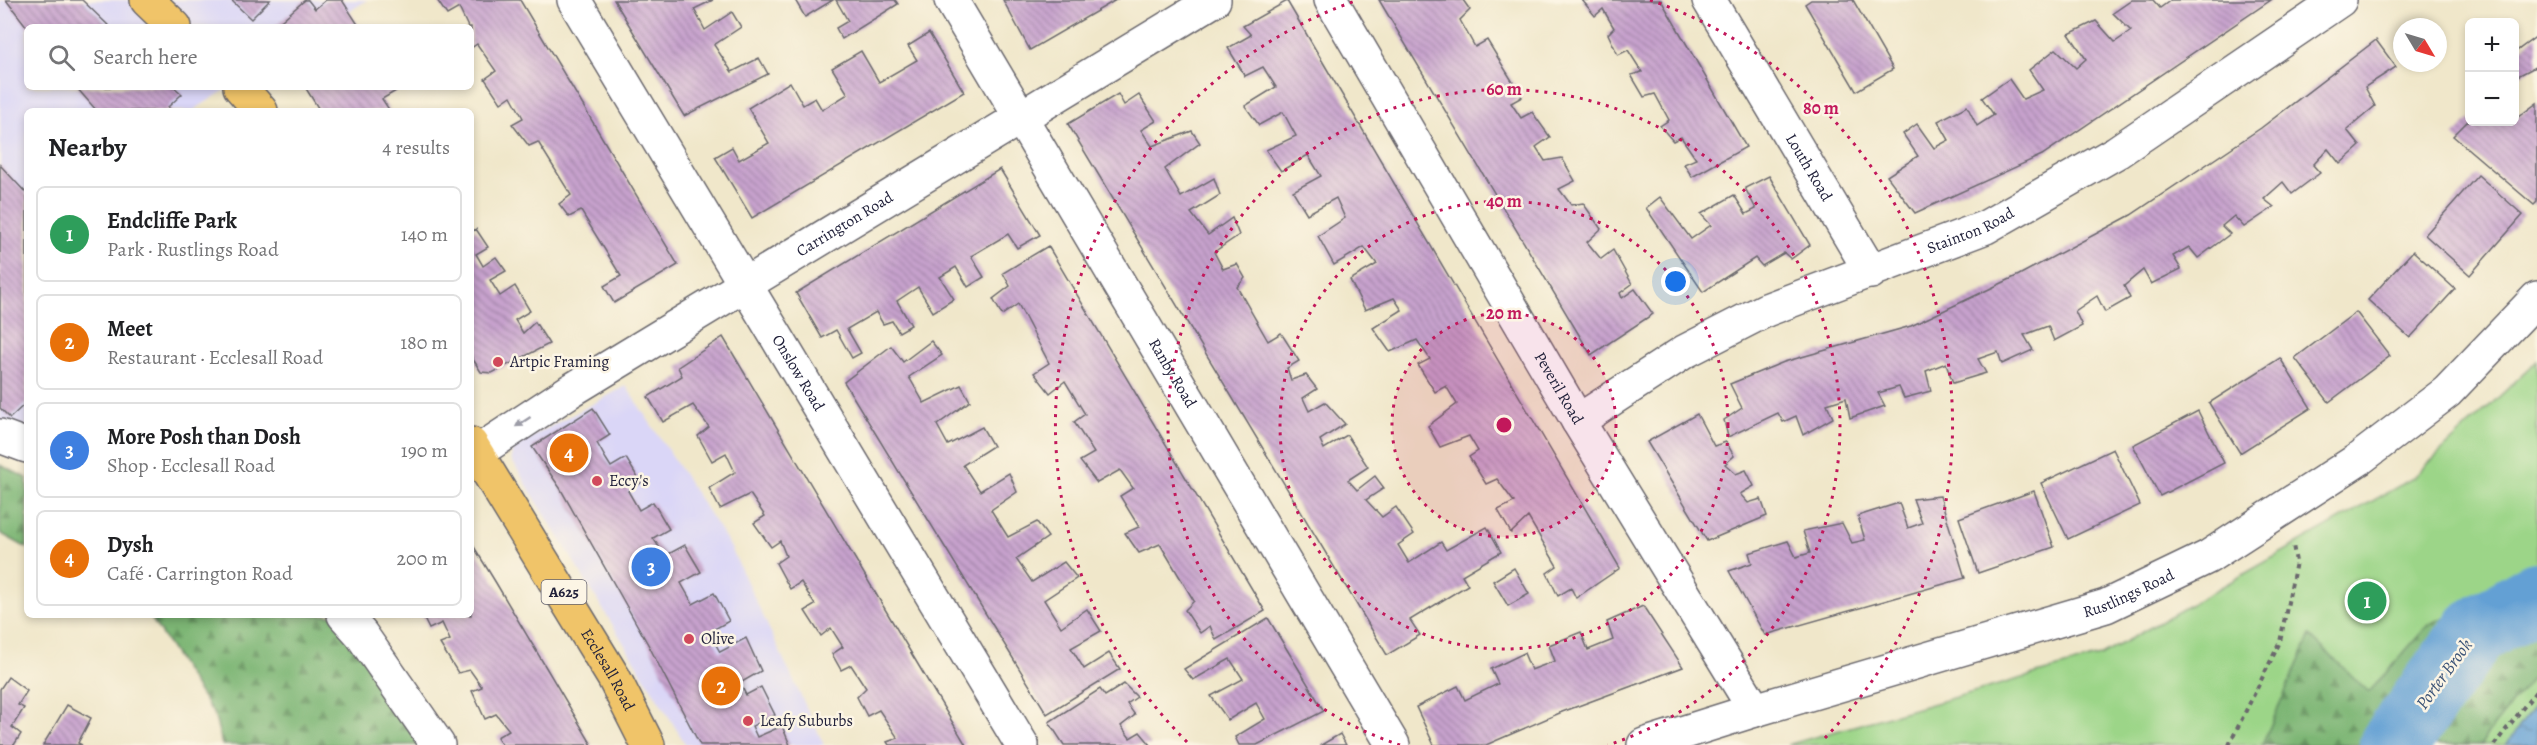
<!DOCTYPE html>
<html lang="en">
<head>
<meta charset="utf-8">
<style>
	:root { --surface:#fff; --page:#f6f6f6; --text:#202124; --muted:#757577; --line:#e0e0e0; --accent:#1a73e8 }
	body { margin:0; font-family:Alegreya,serif; background:var(--page); color:var(--text) }
	.controls { position:absolute; right:18px; top:18px; display:grid; overflow:hidden; border-radius:9px; box-shadow:0 3px 9px #0003 }
	.controls button { width:54px; height:54px; display:grid; place-items:center; padding:0; border:0; border-bottom:2px solid var(--line); background:var(--surface); color:var(--text); font:30px sans-serif }
	.compass { position:absolute; left:2393px; top:18px; width:54px; height:54px; border-radius:50%; background:var(--surface); box-shadow:0 3px 9px #0003; rotate:128deg }
	.you { position:absolute; left:1676px; top:282px; width:21px; height:21px; margin:-15px; border:4px solid #fff; border-radius:50%; background:#1a73e8; box-shadow:0 0 0 9px #1a73e833 }
	.badge { display:grid; place-items:center; width:39px; height:39px; border-radius:50%; background:var(--accent); color:#fff; font-size:20px; font-weight:700 }
	.pin { position:absolute; translate:-50% -50%; border:3px solid #fff; box-shadow:0 2px 6px #0006 }
	.list { margin:0; padding:0; list-style:none }
	h2 { display:flex; justify-content:space-between; align-items:center; height:78px; margin:0; padding:0 24px; font-size:26px }
	h2 small { font-size:20px; font-weight:400; color:var(--muted) }
	.list li { display:grid; grid-template-columns:39px 1fr auto; gap:18px; align-items:center; box-sizing:border-box; height:96px; margin:0 12px 12px; padding:0 12px; border:2px solid var(--line); border-radius:9px }
	.list b { display:block; font-size:22px; white-space:nowrap }
	.list p { margin:0; font-size:20px; white-space:nowrap; color:var(--muted) }
	.list em { font-size:20px; font-style:normal; color:var(--muted) }
	.icon { flex:none; width:33px; height:33px; fill:none; stroke:currentColor; stroke-width:2; stroke-linecap:round; stroke-linejoin:round }
	.map { position:relative; flex:none; width:2537px; height:745px; overflow:hidden }
	.search { position:absolute; background:var(--surface); box-shadow:0 3px 9px #0003; left:24px; top:24px; width:450px; height:66px; display:flex; align-items:center; gap:15px; box-sizing:border-box; padding:0 21px; border-radius:9px; color:var(--muted); font-size:22px }
	.panel { position:absolute; background:var(--surface); box-shadow:0 3px 9px #0003; left:24px; top:108px; width:450px; height:510px; border-radius:9px }
	.map>svg:first-child { display:block }
	.built { fill:#dad6f7 }
	.green { fill:#9cd588; stroke:#5f7c62; stroke-width:1.5 }
	.forest { fill:url(#forest-firs); stroke:#506c58; stroke-width:1.5 }
	.water { fill:url(#water-ripples); stroke:#436188; stroke-width:1.5 }
	.lines { fill:none; stroke-linecap:round; stroke-linejoin:round }
	.river { stroke:#64a0d4; stroke-width:68 }
	.building { fill:url(#building-back-hatch) }
	.minor-casing { stroke:#6a676d; stroke-width:36 }
	.major-casing { stroke:#6a676d; stroke-width:36 }
	.path { stroke:#6a676d; stroke-width:4; stroke-dasharray:4.5 4.5; stroke-linecap:butt }
	.minor { stroke:#fff; stroke-width:33 }
	.major { stroke:#f0c469; stroke-width:33 }
	.oneway { fill:#9c9ca7 }
	.ring { fill:none; stroke:#c2185b; stroke-width:3; stroke-dasharray:3 6 }
	.poi-dot { fill:#d1495b; stroke:#fcf5e5; stroke-width:2 }
	.labels { text-anchor:middle; dominant-baseline:central; stroke-width:5; stroke-linejoin:round; paint-order:stroke }
	.shield { fill:#fcf5e5; stroke:#63616e; stroke-width:1.5 }
	.shield-label { font-size:15px; font-weight:bold; fill:#22223b }
	.street-label { font-size:16px; fill:#22223b; stroke:#fcf5e5 }
	.poi-label { font-size:16px; fill:#22223b; stroke:#fcf5e5; text-anchor:start }
	.water-label { font-size:18px; font-style:italic; fill:#3c5478; stroke:#fcf5e5 }
	.centre { fill:#c2185b; stroke:#fcf5e5; stroke-width:3 }
	.ring-label { font-size:18px; text-anchor:middle; font-weight:bold; fill:#c2185b; stroke:#fcf5e5; stroke-width:5; stroke-linejoin:round; paint-order:stroke }
</style>
</head>
<body>
<div class="map">
<svg width="2537" height="745" viewBox="0 0 2537 745">
	<defs>
		<pattern id="forest-firs" width="22" height="20" patternUnits="userSpaceOnUse" patternTransform="scale(1.5)"><rect width="22" height="20" fill="#7db674"/><path d="M5 1l3.5 6h-7zM16 11l3.5 6h-7z" fill="#669460"/></pattern>
		<pattern id="water-ripples" width="26" height="14" patternUnits="userSpaceOnUse" patternTransform="scale(1.5)"><rect width="26" height="14" fill="#64a0d4"/><path d="M2 4q2-2 4 0t4 0M15 11q2-2 4 0t4 0" fill="none" stroke="#5282ad"/></pattern>
		<pattern id="building-back-hatch" width="6" height="6" patternUnits="userSpaceOnUse" patternTransform="scale(1.5)"><rect width="6" height="6" fill="#c7a2cd"/><path d="M-1 5l2 2M0 0l6 6M5-1l2 2" fill="none" stroke="#a184a8"/></pattern>
	</defs>
	<rect width="100%" height="100%" fill="#fcf5e5"/>
	<filter id="ink" filterUnits="userSpaceOnUse"><feTurbulence type="fractalNoise" baseFrequency=".0167" numOctaves="2"/><feDisplacementMap in="SourceGraphic" scale="12" xChannelSelector="R" yChannelSelector="G"/><feConvolveMatrix kernelMatrix="1 2 1 2 8 2 1 2 1" color-interpolation-filters="sRGB"/></filter>
	<filter id="wash" filterUnits="userSpaceOnUse"><feTurbulence type="fractalNoise" baseFrequency=".008" numOctaves="4" result="noise"/><feDisplacementMap in="SourceGraphic" scale="24" xChannelSelector="R" yChannelSelector="G"/><feGaussianBlur stdDeviation="1.35" result="paint"/><feColorMatrix in="noise" values="0 0 0 0 0 0 0 0 0 0 0 0 0 0 0 0 0 1.4 0 .05"/><feComposite in="paint" operator="in"/></filter>
	<g filter="url(#wash)">
		<rect width="100%" height="100%" fill="#f0e7ca"/>
		<!-- built -->
		<g class="built">
			<path d="M0 0H367L325 27H27V87H230L192 111H27V432L0 421Z"/>
			<path d="M626 386 729 544 824 745H686L511 459 512 451 522 442Z"/>
		</g>
		<!-- green -->
		<path class="green" d="M2537 361V745H1787L2100 656 2413 478Z"/>
		<!-- forest -->
		<g class="forest">
			<path d="M0 465 27 478V548L0 533Z"/>
			<path d="M2537 572V672L2485 737 2482 745H2262L2310 636 2369 692 2429 624 2510 590Z"/>
			<path d="M149 615H336L422 745H222L215 716Z"/>
		</g>
		<!-- water -->
		<path class="water" d="M2537 702V745H2506Z"/>
		<g class="lines">
			<!-- river -->
			<path class="river" d="M2393 745 2475 632 2537 596"/>
		</g>
		<g id="blocks">
			<!-- building -->
			<g class="building">
				<path d="M6 0H82L110 27H27Z"/>
				<path d="M231 0H270L251 19Z"/>
				<path d="M305 0H308L315 9 326 0H342L359 26 274 27Z"/>
				<path d="M437 0H520L678 265 614 303 604 286 621 276 581 211 569 217 559 204 571 195 538 142 529 146 512 124 523 118 511 96 501 103 485 79 496 71 477 44 471 48V27H468L459 8 447 15Z"/>
				<path d="M614 0H713L694 9 705 30 732 12 741 27 714 45 732 72 759 58 768 74 684 116Z"/>
				<path d="M795 0H833L805 17Z"/>
				<path d="M836 0H895L898 4 842 39 836 28 848 21Z"/>
				<path d="M1003 0H1116L1030 50Z"/>
				<path d="M1379 0H1463L1470 10 1460 20 1475 47 1487 40 1522 97 1511 103 1521 118 1532 112 1550 137 1536 147 1545 161 1562 158 1575 181 1559 189 1571 205 1583 203 1601 229 1587 242 1601 259 1613 250 1632 284 1620 293 1622 298 1635 289 1653 314 1591 355Z"/>
				<path d="M1582 0H1661L1746 147 1692 177 1684 164 1696 159 1681 137 1673 141 1660 126 1669 120 1655 94 1644 97 1631 75 1642 72 1628 50 1618 55 1608 34 1614 28 1603 9 1595 16Z"/>
				<path d="M1811 0H1853L1893 69 1856 91 1805 4Z"/>
				<path d="M2132 0H2153L2160 8 2171 0H2271L2042 155 1915 213 1887 176 1918 156 1903 134 1917 124 1934 148 1949 140 1938 121 1967 106 1977 126 1994 115 1982 98 2009 79 2023 99 2043 90 2029 70 2056 49 2076 68 2086 59 2069 34 2096 21 2115 42 2131 31 2113 13Z"/>
				<path d="M1287 1 1620 568 1576 598 1571 588 1558 596 1547 573 1557 566 1528 517 1511 533 1498 510 1514 502 1497 479 1486 484 1469 457 1478 451 1469 436 1440 447 1428 426 1457 404 1446 386 1435 392 1418 365 1430 359 1417 340 1390 352 1373 328 1402 310 1394 298 1365 310 1350 280 1377 264 1364 247 1334 265 1318 236 1345 218 1336 198 1307 214 1293 191 1321 176 1308 155 1281 171 1266 150 1296 136 1283 112 1259 125 1245 106 1276 87 1263 67 1245 76 1228 48 1251 35 1243 26Z"/>
				<path d="M929 33 964 92 752 218 715 157 732 147 739 160 769 143 748 108 790 82 803 105 815 98 822 110 848 94 832 68 861 51 879 82 917 60 908 46Z"/>
				<path d="M2537 36V66L2514 78V53Z"/>
				<path d="M2376 40 2396 67 2365 87 2375 106 2347 130 2360 146 2340 164 2328 149 2313 165 2320 173 2292 194 2283 182 2264 199 2274 207 2244 227 2234 216 2222 226 2230 234 2198 258 2189 247 2173 256 2181 269 2151 284 2143 270 2124 286 2130 298 2105 312 2097 296 2075 311 2082 326 2054 341 2048 326 2024 335 2033 350 2002 364 1998 352 1978 359 1986 373 1953 383 1946 363 1926 371 1931 391 1904 398 1899 387 1878 393 1885 406 1850 418 1846 398 1827 404 1833 418 1803 435 1796 416 1783 422 1778 413 1728 437 1724 420 1742 408 1730 384 1784 362 1911 326 2019 275 2131 215 2261 128Z"/>
				<path d="M76 87H174L182 94 168 107 172 111H97Z"/>
				<path d="M305 87H393L396 91 382 99 390 111H320Z"/>
				<path d="M1118 94 1124 105 1139 95 1156 121 1141 130 1152 146 1192 131 1200 143 1165 169 1181 197 1214 178 1220 195 1191 213 1208 235 1232 218 1239 235 1214 252 1223 269 1237 264 1245 278 1237 287 1268 341 1281 333 1299 361 1287 368 1291 380 1306 375 1317 389 1303 398 1309 411 1325 402 1345 424 1320 440 1324 449 1347 435 1368 467 1348 480 1357 490 1375 476 1384 488 1366 500 1382 517 1396 507 1414 534 1398 545 1409 563 1441 542 1446 550 1487 527 1501 552 1462 575 1468 585 1410 620 1420 635 1387 655 1068 124Z"/>
				<path d="M2537 103V202L2534 205 2453 136 2469 120 2514 122V113L2518 117Z"/>
				<path d="M0 165 27 194V402L10 418 0 408Z"/>
				<path d="M1000 169 1040 235 1017 248 1008 234 971 256 984 277 968 287 956 267 940 277 954 299 933 312 918 287 897 301 911 325 899 332 892 321 883 324 876 312 847 329 861 353 852 358 836 330 822 338 796 293Z"/>
				<path d="M2478 175 2523 215 2470 275 2425 235Z"/>
				<path d="M1769 176 1810 245 1791 259 1784 253 1762 266 1755 258 1703 292 1646 208 1660 197 1691 239 1711 225 1701 214 1734 195 1746 214 1756 209 1745 188Z"/>
				<path d="M476 229 488 247 476 254 483 266 496 257 506 271 490 280 500 296 515 286 530 311 515 320 523 333 535 322 549 344 492 373 481 372 471 356V232Z"/>
				<path d="M1048 246 1265 611 1216 640 1210 626 1200 633 1185 610 1194 601 1160 544 1139 553 1125 533 1139 527 1120 496 1133 488 1120 470 1097 483 1080 461 1094 453 1074 422 1085 414 1065 381 1050 393 1034 373 1049 363 1018 304 1002 315 993 299 1010 286 1003 273Z"/>
				<path d="M2413 251 2455 289 2410 338 2368 300Z"/>
				<path d="M2356 312 2390 356 2329 402 2295 358Z"/>
				<path d="M723 337 901 636 966 745H889L887 742 898 738 879 710 867 716 857 697 866 688 851 665 841 670 832 654 843 647 831 628 821 636 805 611 815 605 801 582 790 589 776 563 786 556 780 541 771 547 754 523 765 516 750 494 720 509 709 488 735 472 726 453 712 461 698 436 709 427 693 405 663 422 648 397 682 376 678 367Z"/>
				<path d="M931 341 942 355 909 377 924 403 961 385 970 401 937 425 948 445 982 427 993 446 963 465 980 491 1009 473 1017 492 991 510 1008 537 1037 522 1048 537 1016 559 1032 582 1064 562 1077 578 1044 600 1061 627 1087 609 1101 631 1071 648 1084 669 1109 653 1120 669 1047 714 844 382 891 346 903 362Z"/>
				<path d="M2280 358 2311 408 2240 453 2209 403Z"/>
				<path d="M593 408 610 435 597 443 606 459 611 467 626 458 641 483 628 491 639 510 653 502 669 529 653 538 665 556 685 545 701 572 681 583 693 604 714 593 729 621 709 632 720 652 746 638 761 671 740 683 746 695 761 687 775 715 752 726 757 737 782 726 790 745H700L649 646 560 488 532 447Z"/>
				<path d="M2198 411 2224 463 2160 496 2133 445Z"/>
				<path d="M1697 414 1714 446 1726 442 1734 456 1725 464 1736 474 1746 470 1754 486 1740 494 1748 503 1761 499 1767 516 1707 541 1647 442Z"/>
				<path d="M2113 449 2140 505 2068 539 2041 483Z"/>
				<path d="M2034 491 2054 547 1978 573 1959 518Z"/>
				<path d="M1940 496 1965 578 1765 635 1729 571 1752 563 1749 553 1788 541 1796 557 1810 553 1803 531 1842 523 1852 543 1865 540 1858 516 1899 503 1908 528 1922 523 1913 499Z"/>
				<path d="M471 542 496 583 592 745H502L497 737 509 730 496 714 485 719 472 691 482 687 470 670 458 673 440 644 450 640 442 623 429 629 422 615H471Z"/>
				<path d="M1514 568 1529 594 1508 606 1493 581Z"/>
				<path d="M1643 606 1683 667 1562 712 1486 745H1434L1416 707 1458 686 1465 700 1498 684 1491 669 1524 653 1531 670 1555 661 1549 645 1581 632 1588 650 1613 640 1607 622Z"/>
				<path d="M1268 618 1324 711 1257 745H1239L1235 737 1265 719 1256 703 1228 720 1211 696 1243 679 1230 659 1193 680 1184 669Z"/>
				<path d="M8 677 27 691 18 705 24 708 12 727 21 734 14 745H0V689Z"/>
				<path d="M1124 684 1137 697 1127 704 1135 715 1121 726 1130 738 1140 732 1151 745H1064L1049 722 1100 689 1105 696Z"/>
				<path d="M67 705 91 718 78 743 82 745H43Z"/>
				<path d="M1340 734 1346 745H1321Z"/>
			</g>
		</g>
	</g>
	<g filter="url(#ink)">
		<use href="#blocks" fill-opacity="0" stroke="#6a676d" stroke-width="1.5"/>
		<g class="lines">
			<defs>
				<g id="minor">
					<path id="s1" d="M574 0 1022 745"/>
					<path id="s2" d="M951 0 1393 745"/>
					<path id="s3" d="M1331 0 1578 421 1755 710"/>
					<path id="s4" d="M1709 0 1871 272"/>
					<path id="s5" d="M1578 421 1684 352 1766 310 1986 227 2117 152 2340 0"/>
					<path d="M0 436 27 446"/>
					<path id="s6" d="M476 453 570 391 1214 0"/>
					<path d="M344 615 361 634 438 745"/>
					<path id="s7" d="M1644 745 1755 710 2106 606 2208 557 2359 459 2447 392 2537 298"/>
				</g>
				<g id="major">
					<path d="M147 0 175 27"/>
					<path d="M240 87 261 111"/>
					<path id="s8" d="M471 444 614 678 648 745"/>
				</g>
			</defs>
			<!-- minor casing -->
			<use href="#minor" class="minor-casing"/>
			<!-- major casing -->
			<use href="#major" class="major-casing"/>
			<!-- path -->
			<g class="path">
				<path d="M2229 745 2280 642 2296 562 2293 545"/>
				<path d="M2494 745 2537 690"/>
			</g>
			<!-- minor -->
			<use href="#minor" class="minor"/>
			<!-- major -->
			<use href="#major" class="major"/>
		</g>
		<!-- one-way arrows -->
		<defs><path id="oneway-solid" d="M-6-.8H1V-3.2L6.5 0L1 3.2V.8H-6Z" transform="scale(1.5)"/></defs>
		<use class="oneway" href="#oneway-solid" transform="translate(523 422) rotate(147)"/>
	</g>
	<!-- distance rings -->
	<circle cx="1504" cy="425" r="112" fill="#c2185b" fill-opacity=".12"/>
	<g class="ring">
		<circle cx="1504" cy="425" r="112"/>
		<circle cx="1504" cy="425" r="224"/>
		<path d="M1400 745A336 336 0 1 1 1608 745"/>
		<path d="M1187 742A449 449 0 0 1 1358 0M1650 0A449 449 0 0 1 1821 742"/>
	</g>
	<!-- markers -->
	<g class="poi-dot">
		<circle cx="498" cy="362" r="6"/>
		<circle cx="597" cy="481" r="6"/>
		<circle cx="689" cy="639" r="6"/>
		<circle cx="748" cy="721" r="6"/>
	</g>
	<g class="labels">
		<!-- shield labels -->
		<rect class="shield" x="541.5" y="580" width="45" height="24" rx="4.5"/>
		<g class="shield-label">
			<text x="564" y="592">A625</text>
		</g>
		<!-- street labels -->
		<g class="street-label">
			<text stroke="none"><textPath href="#s4" startOffset="195">Louth Road</textPath></text>
			<text stroke="none"><textPath href="#s6" startOffset="434">Carrington Road</textPath></text>
			<text stroke="none"><textPath href="#s5" startOffset="438">Stainton Road</textPath></text>
			<text stroke="none"><textPath href="#s2" startOffset="434">Ranby Road</textPath></text>
			<text stroke="none"><textPath href="#s1" startOffset="435">Onslow Road</textPath></text>
			<text stroke="none"><textPath href="#s3" startOffset="450">Peveril Road</textPath></text>
			<text stroke="none"><textPath href="#s7" startOffset="508">Rustlings Road</textPath></text>
			<text stroke="none"><textPath href="#s8" startOffset="264">Ecclesall Road</textPath></text>
		</g>
		<!-- poi labels -->
		<g class="poi-label">
			<text x="510" y="362">Artpic Framing</text>
			<text x="609" y="481">Eccy's</text>
			<text x="701" y="639">Olive</text>
			<text x="760" y="721">Leafy Suburbs</text>
		</g>
		<!-- water labels -->
		<g class="water-label">
			<text transform="translate(2444 674) rotate(-54)">Porter Brook</text>
		</g>
	</g>
	<circle cx="1504" cy="425" r="9" class="centre"/>
	<g class="ring-label">
		<text x="1504" y="95">60 m</text>
		<text x="1821" y="114">80 m</text>
		<text x="1504" y="207">40 m</text>
		<text x="1504" y="319">20 m</text>
	</g>
</svg>
<div class="controls">
<button>+</button>
<button>−</button>
</div>
<svg class="compass" viewBox="-18 -18 36 36"><path d="M0-13l5 13h-10z" fill="#e53935"/><path d="M0 13l5-13h-10z" fill="#757577"/></svg>
<div class="you"></div>
<div class="pin badge" style="left:2367px;top:601px;background:#2e9e5b">1</div>
<div class="pin badge" style="left:721px;top:686px;background:#e8710a">2</div>
<div class="pin badge" style="left:651px;top:567px;background:#3f7fe0">3</div>
<div class="pin badge" style="left:569px;top:453px;background:#e8710a">4</div>
<div class="search"><svg class="icon" aria-label="search" viewBox="0 0 24 24"><circle cx="10" cy="10" r="6"/><path d="M15 15l6 6"/></svg>Search here</div>
<section class="panel">
<h2>Nearby<small>4 results</small></h2>
<ul class="list">
<li><span class="badge" style="background:#2e9e5b">1</span><div><b>Endcliffe Park</b><p>Park · Rustlings Road</p></div><em>140 m</em></li>
<li><span class="badge" style="background:#e8710a">2</span><div><b>Meet</b><p>Restaurant · Ecclesall Road</p></div><em>180 m</em></li>
<li><span class="badge" style="background:#3f7fe0">3</span><div><b>More Posh than Dosh</b><p>Shop · Ecclesall Road</p></div><em>190 m</em></li>
<li><span class="badge" style="background:#e8710a">4</span><div><b>Dysh</b><p>Café · Carrington Road</p></div><em>200 m</em></li>
</ul>
</section>
</div>
</body>
</html>
